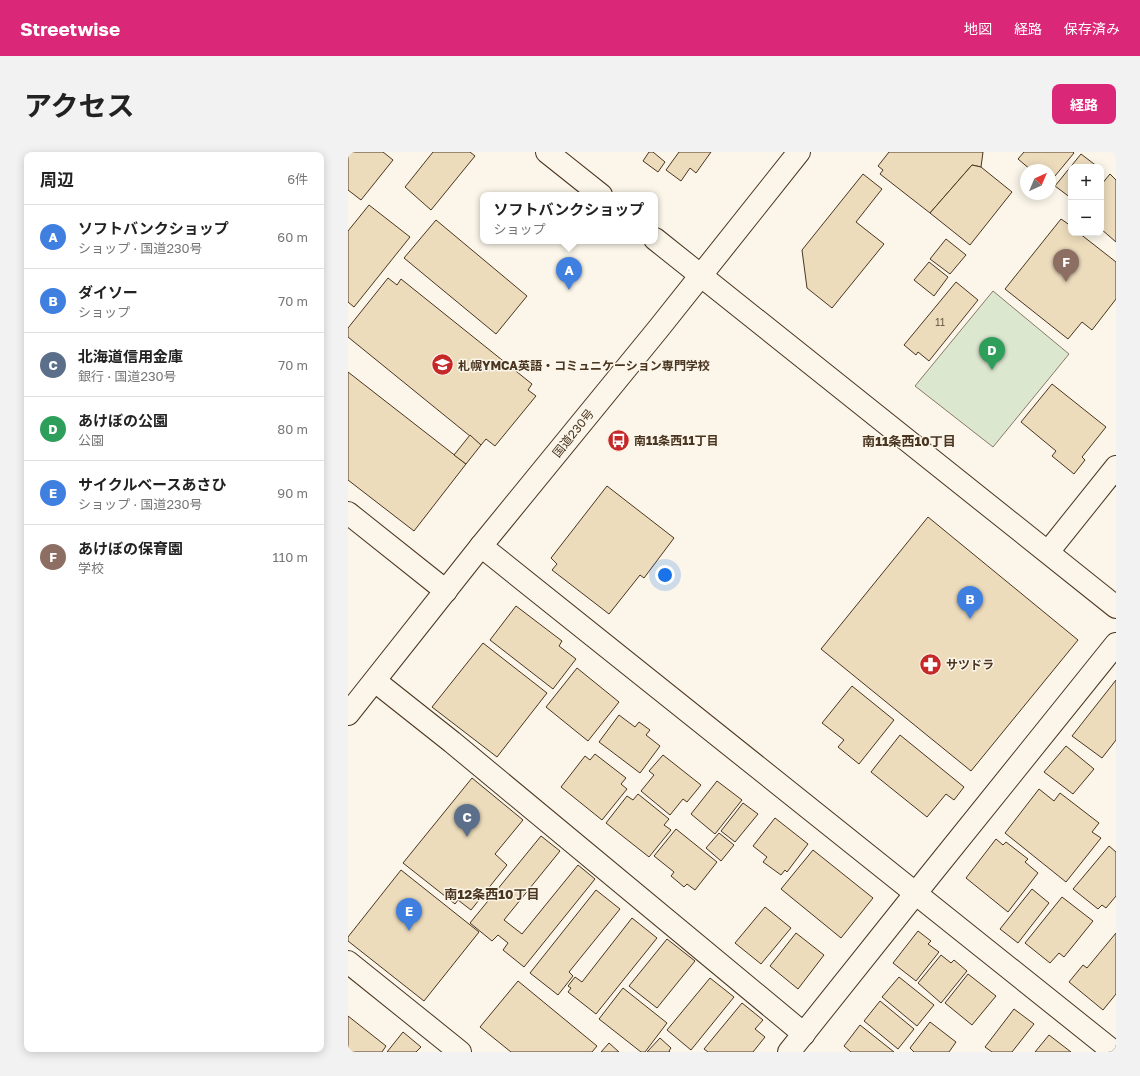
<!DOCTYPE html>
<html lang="ja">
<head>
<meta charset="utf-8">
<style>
	:root { --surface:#fff; --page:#f2f2f2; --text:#222; --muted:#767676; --line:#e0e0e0; --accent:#db2777 }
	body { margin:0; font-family:"Golos Text","Noto Sans JP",sans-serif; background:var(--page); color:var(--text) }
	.controls { position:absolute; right:12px; top:12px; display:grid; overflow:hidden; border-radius:8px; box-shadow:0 2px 10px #0003 }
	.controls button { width:36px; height:36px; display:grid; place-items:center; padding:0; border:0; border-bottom:1px solid var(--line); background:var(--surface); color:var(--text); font:20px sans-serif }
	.compass { position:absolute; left:672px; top:12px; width:36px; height:36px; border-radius:50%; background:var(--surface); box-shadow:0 2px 10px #0003; rotate:44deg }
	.you { position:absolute; left:317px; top:423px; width:14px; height:14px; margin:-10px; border:3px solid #fff; border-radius:50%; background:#1a73e8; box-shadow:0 0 0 6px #1a73e833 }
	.badge { display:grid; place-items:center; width:26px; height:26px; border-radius:50%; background:var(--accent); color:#fff; font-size:13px; font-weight:700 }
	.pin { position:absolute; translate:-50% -33px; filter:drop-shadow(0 1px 2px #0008) }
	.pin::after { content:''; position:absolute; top:21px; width:14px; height:12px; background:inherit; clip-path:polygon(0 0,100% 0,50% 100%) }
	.popup { position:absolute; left:132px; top:40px; width:178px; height:52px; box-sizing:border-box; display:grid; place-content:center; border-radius:8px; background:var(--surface); filter:drop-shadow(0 1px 3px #0005); font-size:13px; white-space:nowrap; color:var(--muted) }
	.popup b { font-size:15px; color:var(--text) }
	.popup::after { content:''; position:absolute; left:50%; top:100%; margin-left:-8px; border:8px solid transparent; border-top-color:var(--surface) }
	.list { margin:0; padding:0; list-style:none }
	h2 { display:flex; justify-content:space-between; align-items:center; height:52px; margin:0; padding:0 16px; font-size:17px }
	h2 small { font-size:13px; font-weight:400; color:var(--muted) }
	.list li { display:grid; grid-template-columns:26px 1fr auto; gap:12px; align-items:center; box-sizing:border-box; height:64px; padding:0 16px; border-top:1px solid var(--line) }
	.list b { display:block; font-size:15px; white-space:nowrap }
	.list p { margin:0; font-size:13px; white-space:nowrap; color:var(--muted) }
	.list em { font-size:13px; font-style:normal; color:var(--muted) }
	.map { position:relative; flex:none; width:768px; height:900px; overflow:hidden; border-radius:8px }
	header { display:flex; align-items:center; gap:24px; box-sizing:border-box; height:56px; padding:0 20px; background:var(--accent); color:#fff }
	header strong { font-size:19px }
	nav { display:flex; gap:22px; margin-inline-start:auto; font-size:14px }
	.intro { display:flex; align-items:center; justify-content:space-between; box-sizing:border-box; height:96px; padding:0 24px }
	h1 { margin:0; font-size:28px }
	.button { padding:10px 18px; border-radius:8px; background:var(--accent); color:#fff; font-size:14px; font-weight:700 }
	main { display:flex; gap:24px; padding:0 24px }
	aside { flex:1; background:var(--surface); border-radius:8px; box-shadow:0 2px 10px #0003 }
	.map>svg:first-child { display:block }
	.green { fill:#dce7d0; stroke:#887966 }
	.building { fill:#ecdcbc; stroke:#4a3520 }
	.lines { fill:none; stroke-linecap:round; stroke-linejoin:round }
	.minor-casing { stroke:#4a3520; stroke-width:24 }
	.highway-casing { stroke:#4a3520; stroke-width:24 }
	.minor { stroke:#fbf6e9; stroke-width:22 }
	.highway { stroke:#fbf6e9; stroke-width:22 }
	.labels { text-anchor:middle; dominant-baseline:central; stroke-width:3; stroke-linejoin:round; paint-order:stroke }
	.number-label { font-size:10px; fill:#725f47 }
	.poi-label { font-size:12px; font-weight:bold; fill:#4a3520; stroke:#fbf6e9; text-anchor:start }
	.street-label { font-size:12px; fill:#4a3520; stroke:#fbf6e9 }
	.neighbourhood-label { font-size:13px; font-weight:bold; fill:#4a3520; stroke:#fbf6e9 }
</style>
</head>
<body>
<header>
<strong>Streetwise</strong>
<nav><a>地図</a><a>経路</a><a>保存済み</a></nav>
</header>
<div class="intro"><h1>アクセス</h1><a class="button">経路</a></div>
<main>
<aside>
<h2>周辺<small>6件</small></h2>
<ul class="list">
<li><span class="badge" style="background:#3f7fe0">A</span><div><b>ソフトバンクショップ</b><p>ショップ · 国道230号</p></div><em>60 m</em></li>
<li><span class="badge" style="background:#3f7fe0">B</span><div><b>ダイソー</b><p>ショップ</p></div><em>70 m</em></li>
<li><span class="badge" style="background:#5c6f8a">C</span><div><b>北海道信用金庫</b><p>銀行 · 国道230号</p></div><em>70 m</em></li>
<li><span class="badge" style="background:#2e9e5b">D</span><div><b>あけぼの公園</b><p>公園</p></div><em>80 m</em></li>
<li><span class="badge" style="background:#3f7fe0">E</span><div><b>サイクルベースあさひ</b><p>ショップ · 国道230号</p></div><em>90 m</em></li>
<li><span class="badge" style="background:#8d6e63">F</span><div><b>あけぼの保育園</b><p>学校</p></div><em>110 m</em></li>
</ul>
</aside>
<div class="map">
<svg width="768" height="900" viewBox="0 0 768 900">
	<rect width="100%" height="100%" fill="#fbf6e9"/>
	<!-- green -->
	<path class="green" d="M645 139 721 202 645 295 567 234Z"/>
	<!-- building -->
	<g class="building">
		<path d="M0 0H35L45 8 13 48 0 38Z"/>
		<path d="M85 0H122L127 4 83 58 57 35Z"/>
		<path d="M301 0H305L317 10 310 20 295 9Z"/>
		<path d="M331 0H363L348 21 342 16 333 29 318 18Z"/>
		<path d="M541 0H635L633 15 624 13 582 61 532 22 535 18 530 14Z"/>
		<path d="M676 0H725L726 1 702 30V18H683L670 7Z"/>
		<path d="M733 2 750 15H723V46L707 34Z"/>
		<path d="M624 13 633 15 664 40 622 93 582 61Z"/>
		<path d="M515 22 534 37 508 70 536 92 484 156 459 136 454 98Z"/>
		<path d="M762 22 768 28V90L753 77V33Z"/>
		<path d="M21 53 62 85 6 155 0 150V79Z"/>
		<path d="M713 67 723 74V81H731L768 110V147L744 178 734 170 720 187 657 137Z"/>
		<path d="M88 68 179 144 148 182 56 106Z"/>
		<path d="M598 87 618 103 602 122 582 107Z"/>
		<path d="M581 110 600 125 586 144 566 128Z"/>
		<path d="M40 126 49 133 53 127 184 232 180 238 188 244 147 294 138 287 133 293 0 185V176Z"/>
		<path d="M608 130 630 148 581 209 570 200 568 203 556 193Z"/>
		<path d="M0 220 118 312 66 379 0 328Z"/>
		<path d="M704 232 758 275 734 305 737 308 726 322 704 304 708 299 673 270Z"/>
		<path d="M122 283 133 293 118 312 106 303Z"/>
		<path d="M259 334 326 386 296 426 292 423 261 462 204 418 209 412 203 406Z"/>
		<path d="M580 365 730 488 623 619 473 497Z"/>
		<path d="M168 454 214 489 211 494 228 507 205 537 142 488Z"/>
		<path d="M135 491 199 541 149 605 84 555Z"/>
		<path d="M229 516 271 550 240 589 198 555Z"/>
		<path d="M768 528V588L754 606 724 584Z"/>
		<path d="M504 534 546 568 511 612 490 595 496 588 474 571Z"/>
		<path d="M271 563 287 575 291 570 302 578 298 583 312 594 292 621 251 590Z"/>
		<path d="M552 583 616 635 606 648 598 642 579 665 523 620Z"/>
		<path d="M718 594 746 617 725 642 696 620Z"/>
		<path d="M247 602 278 626 273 632 279 637 254 668 213 635 237 604 242 608Z"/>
		<path d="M315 603 353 633 339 650 335 647 322 663 293 639 306 623 301 619Z"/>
		<path d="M124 626 175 668 147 702 159 713 123 758 110 748 107 752 55 711Z"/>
		<path d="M369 629 394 648 367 682 343 662Z"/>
		<path d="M691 637 706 649 712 641 751 671 744 680 753 686 718 730 657 681Z"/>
		<path d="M290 642 321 667 316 673 323 678 301 705 258 671 279 644 285 648Z"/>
		<path d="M395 651 410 662 387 690 373 679Z"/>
		<path d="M427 666 460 692 439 720 437 718 433 723 415 710 419 705 405 694Z"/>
		<path d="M328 677 369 710 347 738 339 732 336 735 323 724 326 720 306 704Z"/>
		<path d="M371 681 386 693 373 709 358 696Z"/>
		<path d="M193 684 212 699 156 768 174 782 230 713 247 727 176 815 155 798 160 791 150 783 144 789 122 771Z"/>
		<path d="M648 687 655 693 658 690 680 707 677 710 690 721 660 760 618 726Z"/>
		<path d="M761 694 768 700V744L758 756 754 753 750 757 725 737Z"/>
		<path d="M465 698 525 746 493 786 433 737Z"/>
		<path d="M53 718 131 780 76 849 0 789V785Z"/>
		<path d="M684 737 701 751 670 791 652 777Z"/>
		<path d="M248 738 272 757 221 820 225 824 210 843 182 821Z"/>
		<path d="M714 745 745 769 716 805 711 801 702 811 677 791Z"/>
		<path d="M417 755 443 776 413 812 387 791Z"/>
		<path d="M284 766 309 786 248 862 220 840 223 836 220 834 227 825 234 830Z"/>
		<path d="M570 779 583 789 580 792 591 800 568 829 545 811Z"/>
		<path d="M448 781 476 803 450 837 422 814Z"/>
		<path d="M768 781V842L755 858 721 830 735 813 739 816Z"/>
		<path d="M319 787 347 809 309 856 281 834Z"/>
		<path d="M593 803 603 811 606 808 619 819 593 851 570 831Z"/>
		<path d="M620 822 648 844 624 873 597 851Z"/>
		<path d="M551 825 586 853 569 874 534 845Z"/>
		<path d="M362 826 386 845 343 898 319 878Z"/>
		<path d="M170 829 249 894 244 900H163L132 875Z"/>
		<path d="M275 836 319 871 297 900H293L251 867Z"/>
		<path d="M532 849 566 877 550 897 516 869Z"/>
		<path d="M394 851 415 868 407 877 417 885 405 900H360L356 897Z"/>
		<path d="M666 857 686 872 664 900H644L637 895Z"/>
		<path d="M0 864 38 894 34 900H0Z"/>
		<path d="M582 870 608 890 601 900H566L562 896Z"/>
		<path d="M512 873 546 900H503L496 894Z"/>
		<path d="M55 880 73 895 68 900H39Z"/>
		<path d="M701 883 723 900H687Z"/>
		<path d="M312 886 323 896 321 899 322 900H299Z"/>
		<path d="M261 891 271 900H253Z"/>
	</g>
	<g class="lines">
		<defs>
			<g id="minor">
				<path d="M199 0 253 43"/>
				<path d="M307 87 768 455"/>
				<path d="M0 361 98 439"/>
				<path d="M133 394 766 900"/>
				<path d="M700 400 768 315"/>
				<path d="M27 529 104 590 456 882"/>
				<path d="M0 810 112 900"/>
				<path d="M441 900 579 727 768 492"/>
			</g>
			<path id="highway" d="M0 562 133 394 311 176 451 0"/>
		</defs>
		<!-- minor casing -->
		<use href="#minor" class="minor-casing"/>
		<!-- highway casing -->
		<use href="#highway" class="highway-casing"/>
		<!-- minor -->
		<use href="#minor" class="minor"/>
		<!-- highway -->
		<use href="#highway" class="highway"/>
	</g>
	<!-- icons -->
	<defs>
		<symbol id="university-disc" viewBox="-11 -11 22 22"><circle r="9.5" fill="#c62828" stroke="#fbf6e9"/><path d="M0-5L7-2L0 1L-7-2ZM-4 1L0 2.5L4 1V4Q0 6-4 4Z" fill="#fff"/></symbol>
		<symbol id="bus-disc" viewBox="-11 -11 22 22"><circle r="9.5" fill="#c62828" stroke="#fbf6e9"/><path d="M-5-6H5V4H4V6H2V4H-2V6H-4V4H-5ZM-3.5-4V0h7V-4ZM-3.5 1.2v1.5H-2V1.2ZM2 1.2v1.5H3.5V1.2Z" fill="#fff"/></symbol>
		<symbol id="pharmacy-disc" viewBox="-11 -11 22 22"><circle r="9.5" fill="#c62828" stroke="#fbf6e9"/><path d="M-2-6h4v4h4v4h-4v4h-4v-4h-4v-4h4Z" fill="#fff"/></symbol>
	</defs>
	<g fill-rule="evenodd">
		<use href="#university-disc" x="82" y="200" width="25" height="25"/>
		<use href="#bus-disc" x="258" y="276" width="25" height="25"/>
		<use href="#pharmacy-disc" x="570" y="500" width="25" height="25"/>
	</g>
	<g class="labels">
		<!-- number labels -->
		<g class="number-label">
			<text x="592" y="170">11</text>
		</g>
		<!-- poi labels -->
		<g class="poi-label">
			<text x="110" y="213">札幌YMCA英語・コミュニケーション専門学校</text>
			<text x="286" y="288">南11条西11丁目</text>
			<text x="598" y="512">サツドラ</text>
		</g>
		<!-- street labels -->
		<g class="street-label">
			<text transform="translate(225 281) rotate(-51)">国道230号</text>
		</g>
		<!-- neighbourhood labels -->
		<g class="neighbourhood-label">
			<text x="561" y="289">南11条西10丁目</text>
			<text x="144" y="742">南12条西10丁目</text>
		</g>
	</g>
</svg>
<div class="controls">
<button>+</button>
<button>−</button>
</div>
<svg class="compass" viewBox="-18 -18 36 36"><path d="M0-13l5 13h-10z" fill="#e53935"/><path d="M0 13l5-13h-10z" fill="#767676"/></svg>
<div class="you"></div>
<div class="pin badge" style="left:221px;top:138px;background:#3f7fe0">A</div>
<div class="popup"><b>ソフトバンクショップ</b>ショップ</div>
<div class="pin badge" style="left:622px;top:467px;background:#3f7fe0">B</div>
<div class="pin badge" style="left:119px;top:685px;background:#5c6f8a">C</div>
<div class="pin badge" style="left:644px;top:218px;background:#2e9e5b">D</div>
<div class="pin badge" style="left:61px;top:779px;background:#3f7fe0">E</div>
<div class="pin badge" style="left:718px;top:130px;background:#8d6e63">F</div>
</div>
</main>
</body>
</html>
